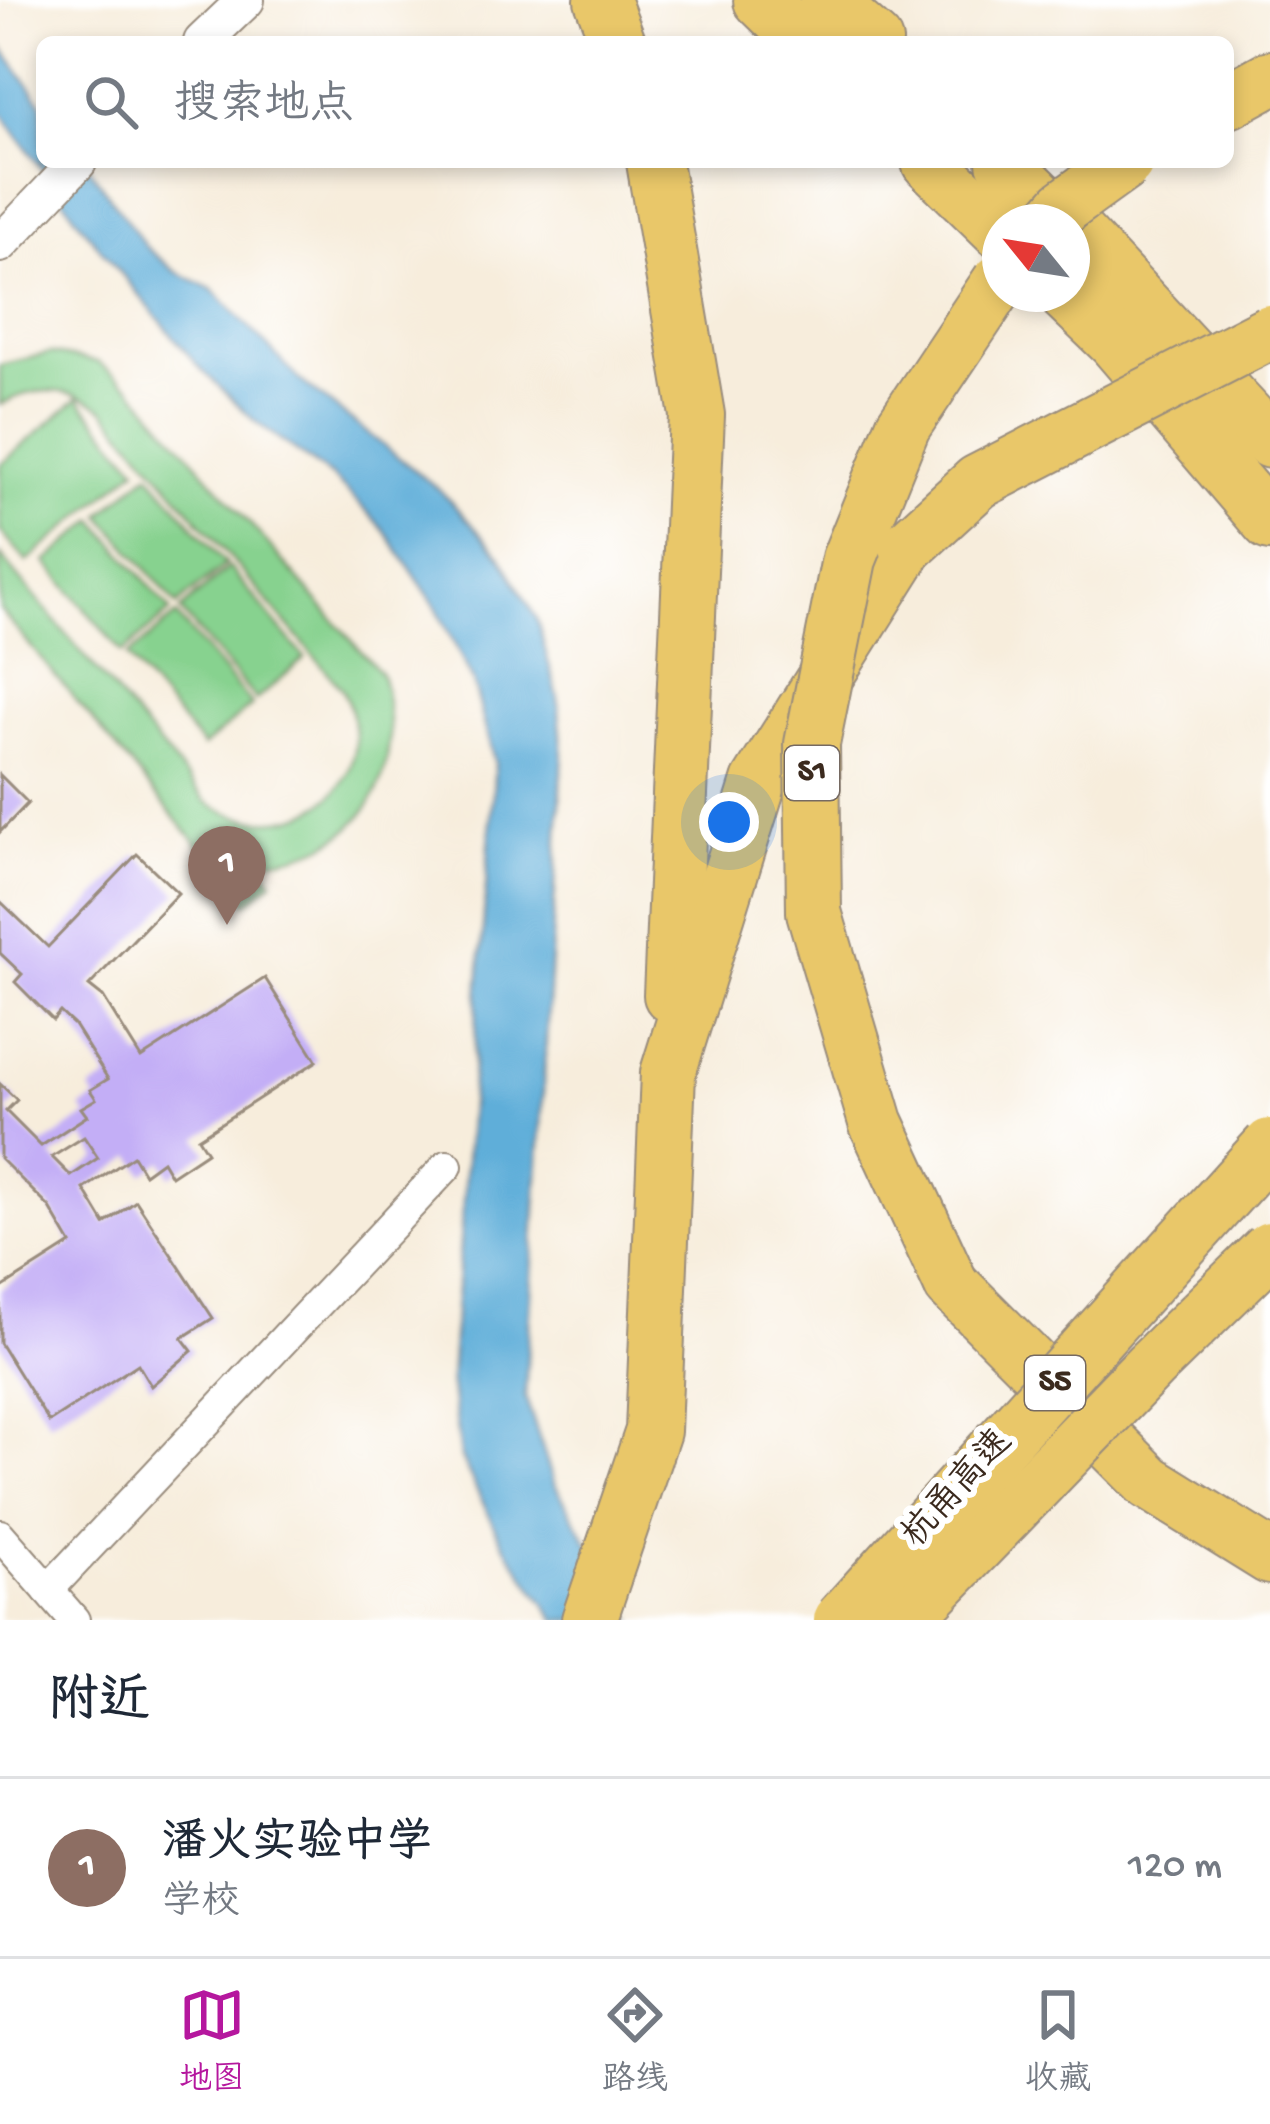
<!DOCTYPE html>
<html lang="zh">
<head>
<meta charset="utf-8">
<style>
	:root { --surface:#fff; --page:#f6f6f7; --text:#1f2937; --muted:#747a83; --line:#e0e1e3; --accent:#b5179e }
	body { margin:0; font-family:"Gochi Hand","LXGW WenKai TC",sans-serif; background:var(--page); color:var(--text) }
	.compass { position:absolute; left:982px; top:204px; width:108px; height:108px; border-radius:50%; background:var(--surface); box-shadow:0 6px 18px #0003; rotate:300deg }
	.you { position:absolute; left:729px; top:822px; width:42px; height:42px; margin:-30px; border:9px solid #fff; border-radius:50%; background:#1a73e8; box-shadow:0 0 0 18px #1a73e833 }
	.badge { display:grid; place-items:center; width:78px; height:78px; border-radius:50%; background:var(--accent); color:#fff; font-size:39px; font-weight:700 }
	.pin { position:absolute; translate:-50% -99px; filter:drop-shadow(0 3px 6px #0008) }
	.pin::after { content:''; position:absolute; top:63px; width:42px; height:36px; background:inherit; clip-path:polygon(0 0,100% 0,50% 100%) }
	.list { margin:0; padding:0; list-style:none }
	h2 { display:flex; justify-content:space-between; align-items:center; height:156px; margin:0; padding:0 48px; font-size:51px }
	h2 small { font-size:39px; font-weight:400; color:var(--muted) }
	.list li { display:grid; grid-template-columns:78px 1fr auto; gap:36px; align-items:center; box-sizing:border-box; height:180px; padding:0 48px; border-top:3px solid var(--line) }
	.list b { display:block; font-size:45px; white-space:nowrap }
	.list p { margin:0; font-size:39px; white-space:nowrap; color:var(--muted) }
	.list em { font-size:39px; font-style:normal; color:var(--muted) }
	.icon { flex:none; width:66px; height:66px; fill:none; stroke:currentColor; stroke-width:2; stroke-linecap:round; stroke-linejoin:round }
	.map { position:relative; flex:none; width:1270px; height:1620px; overflow:hidden }
	.search { position:absolute; background:var(--surface); box-shadow:0 6px 18px #0003; left:36px; right:36px; top:36px; height:132px; display:flex; align-items:center; gap:30px; box-sizing:border-box; padding:0 42px; border-radius:18px; color:var(--muted); font-size:45px }
	.sheet { height:336px; background:var(--surface) }
	nav { display:flex; justify-content:space-around; align-items:center; box-sizing:border-box; height:168px; border-top:3px solid var(--line); background:var(--surface); font-size:33px; color:var(--muted) }
	nav a { display:grid; justify-items:center; gap:6px }
	nav .on { color:var(--accent) }
	.map>svg:first-child { display:block }
	.green { fill:#87d28f; stroke:#617e56; stroke-width:3 }
	.water { fill:#5faed9; stroke:#4d6c7c; stroke-width:3 }
	.building { fill:#c3aef6; fill-rule:evenodd }
	.lines { fill:none; stroke-linecap:round; stroke-linejoin:round }
	.minor-casing { stroke:#998c7d; stroke-width:34 }
	.tertiary-casing { stroke:#998c7d; stroke-width:40 }
	.motorway-casing { stroke:#998c7d; stroke-width:58 }
	.minor { stroke:#fff; stroke-width:30 }
	.tertiary { stroke:#fff; stroke-width:36 }
	.motorway { stroke:#e9c769; stroke-width:54 }
	.motorway-bridge-casing { stroke:#998c7d; stroke-width:58; stroke-linecap:butt }
	.motorway-bridge { stroke:#e9c769; stroke-width:54 }
	.labels { text-anchor:middle; dominant-baseline:central; stroke-width:12; stroke-linejoin:round; paint-order:stroke }
	.shield { fill:#fff; stroke:#766a62; stroke-width:3 }
	.shield-label { font-size:33px; font-weight:bold; fill:#3b2a1e }
	.street-label { font-size:36px; fill:#3b2a1e; stroke:#fff }
</style>
</head>
<body>
<div class="map">
<svg width="1270" height="1620" viewBox="0 0 1270 1620">
	<rect width="100%" height="100%" fill="#fff"/>
	<filter id="ink" filterUnits="userSpaceOnUse"><feTurbulence type="fractalNoise" baseFrequency=".00833" numOctaves="2"/><feDisplacementMap in="SourceGraphic" scale="24" xChannelSelector="R" yChannelSelector="G"/><feConvolveMatrix kernelMatrix="1 2 1 2 8 2 1 2 1" color-interpolation-filters="sRGB"/></filter>
	<filter id="wash" filterUnits="userSpaceOnUse"><feTurbulence type="fractalNoise" baseFrequency=".004" numOctaves="4" result="noise"/><feDisplacementMap in="SourceGraphic" scale="48" xChannelSelector="R" yChannelSelector="G"/><feGaussianBlur stdDeviation="2.7" result="paint"/><feColorMatrix in="noise" values="0 0 0 0 0 0 0 0 0 0 0 0 0 0 0 0 0 1.4 0 .05"/><feComposite in="paint" operator="in"/></filter>
	<g filter="url(#wash)">
		<rect width="100%" height="100%" fill="#f7eddc"/>
		<!-- green -->
		<g class="green">
			<path d="M50 353 97 362 131 387 381 674C409 773 366 857 257 861L273 881 247 903 0 610V555L208 803C296 855 390 783 342 689L105 410C73 387 34 385 0 405V365Z"/>
			<path d="M78 398 137 468 27 562 0 531V465Z"/>
			<path d="M149 473 226 564 177 605 101 515Z"/>
			<path d="M95 520 171 611 122 653 46 562Z"/>
			<path d="M229 567 305 658 256 700 180 610Z"/>
			<path d="M176 615 252 705 203 747 127 657Z"/>
		</g>
		<!-- water -->
		<path class="water" d="M0 45 42 103V162H85L146 247 175 271 212 289 300 380 440 490 500 555 537 620 558 697 563 755 525 1396 554 1483 633 1620H556L502 1542 460 1456 450 1380 495 764 473 681 436 607 383 528 332 477 256 422 197 365 86 231 0 111Z"/>
		<g id="blocks">
			<!-- building -->
			<g class="building">
				<path d="M0 775 28 803 0 832Z"/>
				<path d="M137 854 178 893 89 986 103 997 141 1058 265 978 317 1061 198 1138 207 1152 171 1176 162 1161 144 1174 133 1156 84 1189 105 1224 136 1201 213 1318 182 1338 192 1351 151 1386 138 1364 49 1422 0 1343V1289L71 1244 50 1208 0 1158V1084L17 1100 6 1111 41 1146 87 1116 81 1108 96 1099 90 1090 108 1079 74 1025 60 1012 53 1020 15 982 22 974 0 953V901L48 947ZM84 1137 98 1158 71 1176 52 1157Z"/>
			</g>
		</g>
	</g>
	<g filter="url(#ink)">
		<use href="#blocks" fill-opacity="0" stroke="#998c7d" stroke-width="3"/>
		<g class="lines">
			<defs>
				<g id="minor">
					<path d="M0 1535 74 1620"/>
					<path d="M48 1590 447 1166"/>
				</g>
				<g id="tertiary">
					<path d="M202 42 246 0"/>
					<path d="M0 244 78 162"/>
				</g>
				<g id="motorway">
					<path d="M602 0 618 42"/>
					<path d="M761 0 804 42"/>
					<path d="M827 0 875 42"/>
					<path d="M1228 101 1270 78"/>
					<path d="M654 162 697 415 671 995"/>
					<path d="M929 162 1000 231"/>
					<path d="M1004 162 1065 222"/>
					<path d="M1072 228 1270 441"/>
					<path d="M1065 294 1114 341 1270 523"/>
					<path d="M951 1284 1149 1482 1270 1557"/>
					<path d="M589 1620 653 1431 668 1073 759 782 907 547"/>
				</g>
			</defs>
			<!-- minor casing -->
			<use href="#minor" class="minor-casing"/>
			<!-- tertiary casing -->
			<use href="#tertiary" class="tertiary-casing"/>
			<!-- motorway casing -->
			<use href="#motorway" class="motorway-casing"/>
			<!-- minor -->
			<use href="#minor" class="minor"/>
			<!-- tertiary -->
			<use href="#tertiary" class="tertiary"/>
			<!-- motorway -->
			<use href="#motorway" class="motorway"/>
			<defs>
				<g id="motorway-bridge">
					<path d="M1051 222 1065 206 1126 162"/>
					<path d="M907 547 978 482 1270 332"/>
					<path d="M951 1284 876 1122 814 912 812 744 849 559 903 426 1000 281"/>
					<path d="M841 1620 1270 1146"/>
					<path d="M905 1620 1150 1366 1270 1249"/>
				</g>
			</defs>
			<!-- motorway-bridge casing -->
			<use href="#motorway-bridge" class="motorway-bridge-casing"/>
			<!-- motorway-bridge -->
			<use href="#motorway-bridge" class="motorway-bridge"/>
		</g>
	</g>
	<g class="labels">
		<!-- shield labels -->
		<g class="shield">
			<rect x="785" y="746" width="54" height="54" rx="9"/>
			<rect x="1025" y="1356" width="60" height="54" rx="9"/>
		</g>
		<g class="shield-label">
			<text x="812" y="773">S1</text>
			<text x="1055" y="1383">S5</text>
		</g>
		<!-- street labels -->
		<g class="street-label">
			<text transform="translate(959 1490) rotate(-48)">杭甬高速</text>
		</g>
	</g>
</svg>
<svg class="compass" viewBox="-18 -18 36 36"><path d="M0-13l5 13h-10z" fill="#e53935"/><path d="M0 13l5-13h-10z" fill="#747a83"/></svg>
<div class="you"></div>
<div class="pin badge" style="left:227px;top:925px;background:#8d6e63">1</div>
<div class="search"><svg class="icon" aria-label="search" viewBox="0 0 24 24"><circle cx="10" cy="10" r="6"/><path d="M15 15l6 6"/></svg>搜索地点</div>
</div>
<section class="sheet">
<h2>附近<small></small></h2>
<ul class="list">
<li><span class="badge" style="background:#8d6e63">1</span><div><b>潘火实验中学</b><p>学校</p></div><em>120 m</em></li>
</ul>
</section>
<nav>
<a class="on"><svg class="icon" aria-label="map" viewBox="0 0 24 24"><path d="M3 6l6-2 6 2 6-2v14l-6 2-6-2-6 2zM9 4v14M15 6v14"/></svg>地图</a>
<a><svg class="icon" aria-label="directions" viewBox="0 0 24 24"><path d="M12 3l9 9-9 9-9-9zM9 14v-3h6M13 9l2 2-2 2"/></svg>路线</a>
<a><svg class="icon" aria-label="saved" viewBox="0 0 24 24"><path d="M7 4h10v16l-5-4-5 4z"/></svg>收藏</a>
</nav>
</body>
</html>
